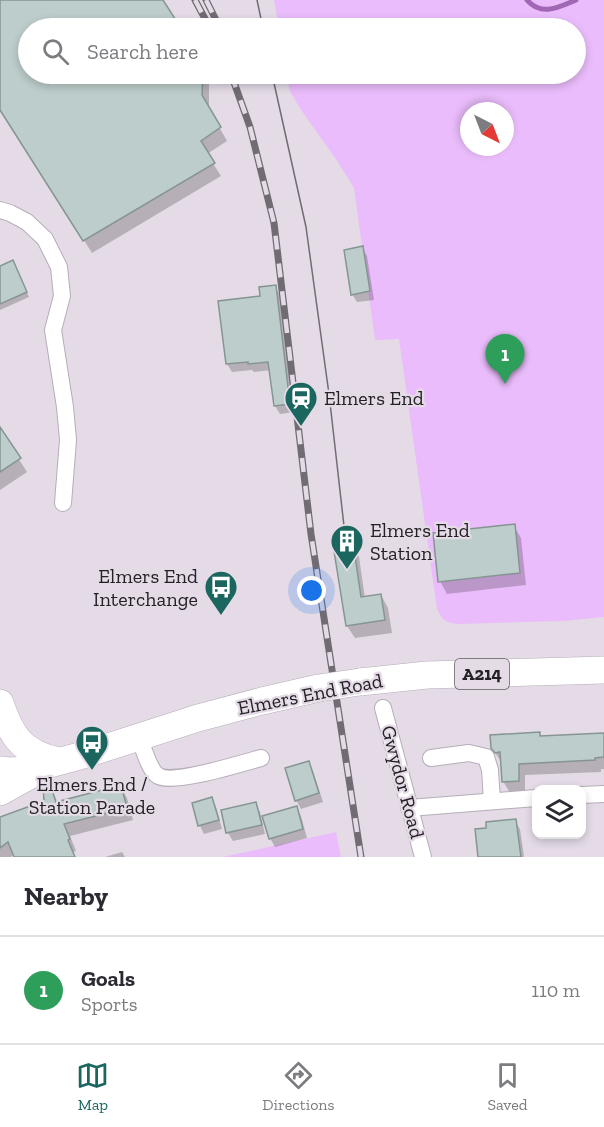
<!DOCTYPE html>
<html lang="en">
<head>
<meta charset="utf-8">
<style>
	:root { --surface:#fff; --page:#f7f7f7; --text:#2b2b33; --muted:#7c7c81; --line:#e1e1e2; --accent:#1b665e }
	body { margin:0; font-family:"Zilla Slab",serif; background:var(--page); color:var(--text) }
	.controls { position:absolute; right:18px; bottom:18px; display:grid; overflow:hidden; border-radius:12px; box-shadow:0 3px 9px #0003 }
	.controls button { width:54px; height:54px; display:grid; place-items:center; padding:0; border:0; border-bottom:2px solid var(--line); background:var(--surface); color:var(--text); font:30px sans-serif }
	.compass { position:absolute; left:460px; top:102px; width:54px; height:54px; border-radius:50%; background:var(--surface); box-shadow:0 3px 9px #0003; rotate:138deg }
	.you { position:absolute; left:312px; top:591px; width:21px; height:21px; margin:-15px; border:4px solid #fff; border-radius:50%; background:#1a73e8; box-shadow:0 0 0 9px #1a73e833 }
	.badge { display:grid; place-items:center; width:39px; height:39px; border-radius:50%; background:var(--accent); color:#fff; font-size:20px; font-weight:700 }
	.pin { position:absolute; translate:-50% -50px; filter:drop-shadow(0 2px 3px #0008) }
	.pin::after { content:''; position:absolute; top:32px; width:21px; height:18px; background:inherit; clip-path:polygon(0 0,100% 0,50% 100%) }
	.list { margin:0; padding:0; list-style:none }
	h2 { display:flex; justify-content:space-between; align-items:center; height:78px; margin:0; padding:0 24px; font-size:26px }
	h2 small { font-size:20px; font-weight:400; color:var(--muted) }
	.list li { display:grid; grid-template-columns:39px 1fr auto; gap:18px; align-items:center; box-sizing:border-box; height:108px; padding:0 24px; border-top:2px solid var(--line) }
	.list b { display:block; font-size:22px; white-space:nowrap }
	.list p { margin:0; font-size:20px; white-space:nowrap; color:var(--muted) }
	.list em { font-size:20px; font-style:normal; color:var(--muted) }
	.icon { flex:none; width:33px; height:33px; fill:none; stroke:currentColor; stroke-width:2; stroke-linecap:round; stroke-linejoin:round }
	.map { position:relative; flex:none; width:604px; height:857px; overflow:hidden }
	.search { position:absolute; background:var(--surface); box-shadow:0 3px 9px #0003; left:18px; right:18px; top:18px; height:66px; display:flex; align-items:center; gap:15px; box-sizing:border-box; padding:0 21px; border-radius:33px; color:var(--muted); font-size:22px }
	.sheet { height:186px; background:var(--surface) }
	nav { display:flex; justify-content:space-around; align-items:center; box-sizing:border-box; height:84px; border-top:2px solid var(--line); background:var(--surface); font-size:16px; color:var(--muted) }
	nav a { display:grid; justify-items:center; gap:3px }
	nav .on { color:var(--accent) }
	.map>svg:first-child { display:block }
	.green { fill:#eabcfb; fill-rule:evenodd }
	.shadow { fill:#0003 }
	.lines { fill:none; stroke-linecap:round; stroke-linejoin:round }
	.stream { stroke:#a068b4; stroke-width:5 }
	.building { fill:#bdcdcb; stroke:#859592; stroke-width:1.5 }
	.street-casing { stroke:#b5adb8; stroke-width:18 }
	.primary-casing { stroke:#b5adb8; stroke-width:28 }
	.street { stroke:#fff; stroke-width:16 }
	.primary { stroke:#fff; stroke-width:27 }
	.tram { stroke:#716c74; stroke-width:1.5 }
	.rail-casing { stroke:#716c74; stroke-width:7 }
	.rail { stroke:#e4dbe7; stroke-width:4.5; stroke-dasharray:14; stroke-linecap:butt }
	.primary-bridge-casing { stroke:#b5adb8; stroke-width:28; stroke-linecap:butt }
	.primary-bridge { stroke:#fff; stroke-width:27 }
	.labels { text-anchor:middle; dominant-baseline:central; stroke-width:4.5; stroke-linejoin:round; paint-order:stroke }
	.shield { fill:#e4dbe7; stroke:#5e5960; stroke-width:1.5 }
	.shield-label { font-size:18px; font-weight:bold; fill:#242126 }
	.poi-label { font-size:20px; fill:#242126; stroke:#e4dbe7; text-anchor:start }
	.street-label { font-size:20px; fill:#242126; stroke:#e4dbe7 }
</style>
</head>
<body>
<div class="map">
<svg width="604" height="857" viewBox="0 0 604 857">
	<rect width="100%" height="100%" fill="#e4dbe7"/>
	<!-- green -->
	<g class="green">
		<path d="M274 0H604V617L564 621 458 624C445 622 443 621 437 609L399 339 375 340 354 188 336 159 301 110 290 91 286 74H576V28H279ZM469 111H505V147H469Z"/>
		<path d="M336 832 341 857H223Z"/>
	</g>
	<!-- shadow -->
	<g class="shadow">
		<path d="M0 0H161L179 28H28V74H207L209 78V109L227 141 207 154 221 176 92 253 0 108Z"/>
		<path d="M362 248 367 256 374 300 357 302 352 294Z"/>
		<path d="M15 267 29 297 0 310V268Z"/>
		<path d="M275 287 280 295 294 412 280 414 275 406 271 370 254 372 252 370 232 372 227 364 220 302 262 297Z"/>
		<path d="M2 433 27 472 0 490V434Z"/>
		<path d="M514 526 521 538 526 585 447 594 440 581Z"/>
		<path d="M352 544 359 557 365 598 381 595 388 608 392 633 355 638 347 626Z"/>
		<path d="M539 734 541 738 604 734V769H601V772L525 775V793H510L503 781 502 763 492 748Z"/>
		<path d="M309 763 313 771 323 802 301 809 296 800Z"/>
		<path d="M48 783 58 803 120 786 127 798 133 820 70 836 76 851 73 852 75 855 68 857H15L14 854 11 857H0V818L45 802Z"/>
		<path d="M211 799 216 807 222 829 204 834 200 826 194 804Z"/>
		<path d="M255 804 260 812 265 834 233 841 228 833 223 811Z"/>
		<path d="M296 808 301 816 307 838 275 847 270 838Z"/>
		<path d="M515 821 520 829 524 857H479Z"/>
		<path d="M122 852 125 857H105Z"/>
	</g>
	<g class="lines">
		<!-- stream -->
		<path class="stream" d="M527 0C542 17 559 7 576 0"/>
	</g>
	<!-- building -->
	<g class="building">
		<path d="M0 0H163L181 28H28V74H203L202 95 221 127 201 141 215 163 83 241 0 110Z"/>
		<path d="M363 246 370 291 351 295 344 250Z"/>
		<path d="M13 260 27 292 0 304V266Z"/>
		<path d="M276 285 290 404 274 406 268 362 248 364V362L226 364 218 301 260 296 259 287Z"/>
		<path d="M0 427 21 458 0 472Z"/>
		<path d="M515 524 520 573 438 582 433 533Z"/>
		<path d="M353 542 361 597 381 594 385 620 346 626 333 545Z"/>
		<path d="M540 732V736L604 733V757L595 758V760L519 764V781L502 782 500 752 495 753 491 748 490 735Z"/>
		<path d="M309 761 319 793 295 801 285 768Z"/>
		<path d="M49 781 56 802 121 785 127 808 64 824 70 839 68 840 75 857H14L8 842 0 848V817L44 801 43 786Z"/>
		<path d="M212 797 219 820 198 826 192 803Z"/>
		<path d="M256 802 262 825 226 833 221 810Z"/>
		<path d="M297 806 303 829 269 839 262 816Z"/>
		<path d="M516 819 521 857H478L475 829 486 828V822Z"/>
	</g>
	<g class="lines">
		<defs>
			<g id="street">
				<path d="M0 210 10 213 27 222 45 239 59 267 62 296 53 330 65 407 68 440 63 503"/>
				<path d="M383 708 423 857"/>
				<path d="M139 737C143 747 149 769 157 775 169 786 243 763 261 758"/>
				<path d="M431 758 469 753 486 757 490 770 492 801"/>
				<path d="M582 795 604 794"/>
				<path d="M409 808 536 798"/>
			</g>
			<g id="primary">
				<path d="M360 682 427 675 604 670"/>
				<path d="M0 703C11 737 23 753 58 761"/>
				<path d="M0 770 9 771 28 770 83 755 198 718 262 701 319 688"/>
				<path d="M0 792 36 772"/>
			</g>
		</defs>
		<!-- street casing -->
		<use href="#street" class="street-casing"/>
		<!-- primary casing -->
		<use href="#primary" class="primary-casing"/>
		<!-- street -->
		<use href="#street" class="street"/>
		<!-- primary -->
		<use href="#primary" class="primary"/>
		<!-- tram -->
		<g class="tram">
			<path d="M257 0 263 28"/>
			<path d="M272 74 306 227 329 394 344 526"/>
		</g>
		<defs>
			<g id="rail">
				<path d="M195 0 210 28"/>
				<path d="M206 0 220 28"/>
				<path d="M231 74 250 127 274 223 311 534 361 857"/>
			</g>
		</defs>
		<!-- rail casing -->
		<use href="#rail" class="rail-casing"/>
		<!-- rail -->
		<use href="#rail" class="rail"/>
		<defs>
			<path id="primary-bridge" d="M319 688 360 682"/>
		</defs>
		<!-- primary-bridge casing -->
		<use href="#primary-bridge" class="primary-bridge-casing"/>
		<!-- primary-bridge -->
		<use href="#primary-bridge" class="primary-bridge"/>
	</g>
	<!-- icons -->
	<defs>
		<symbol id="station-pin" viewBox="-11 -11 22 30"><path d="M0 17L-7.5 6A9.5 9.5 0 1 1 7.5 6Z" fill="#1b665e" stroke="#e4dbe7"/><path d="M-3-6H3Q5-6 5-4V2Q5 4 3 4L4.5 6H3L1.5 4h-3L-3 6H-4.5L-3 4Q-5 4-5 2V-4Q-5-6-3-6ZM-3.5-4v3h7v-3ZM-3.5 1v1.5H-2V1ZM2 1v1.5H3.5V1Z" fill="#fff"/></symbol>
		<symbol id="building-pin" viewBox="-11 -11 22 30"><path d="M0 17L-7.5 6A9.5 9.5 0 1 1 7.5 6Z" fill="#1b665e" stroke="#e4dbe7"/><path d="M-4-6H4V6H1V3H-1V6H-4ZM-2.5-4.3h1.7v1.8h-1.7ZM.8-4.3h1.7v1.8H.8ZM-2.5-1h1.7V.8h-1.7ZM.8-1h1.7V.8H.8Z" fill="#fff"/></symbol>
		<symbol id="bus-pin" viewBox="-11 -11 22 30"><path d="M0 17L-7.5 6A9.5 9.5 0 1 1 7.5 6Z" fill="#1b665e" stroke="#e4dbe7"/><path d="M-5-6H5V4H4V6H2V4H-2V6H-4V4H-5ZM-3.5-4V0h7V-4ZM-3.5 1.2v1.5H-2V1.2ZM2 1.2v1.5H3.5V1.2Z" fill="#fff"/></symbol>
	</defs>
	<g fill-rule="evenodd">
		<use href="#station-pin" x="282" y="379" width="38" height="52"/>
		<use href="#building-pin" x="328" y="522" width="38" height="52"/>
		<use href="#bus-pin" x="202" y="568" width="38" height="52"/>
		<use href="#bus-pin" x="73" y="723" width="38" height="52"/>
	</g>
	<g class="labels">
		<!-- shield labels -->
		<rect class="shield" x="455" y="659" width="54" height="30" rx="4.5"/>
		<g class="shield-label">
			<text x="482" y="674">A214</text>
		</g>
		<!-- poi labels -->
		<g class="poi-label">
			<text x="324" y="398">Elmers End</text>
			<text x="370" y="530">Elmers End<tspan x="370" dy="23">Station</tspan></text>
			<text x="198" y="576" text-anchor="end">Elmers End<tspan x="198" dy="23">Interchange</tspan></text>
			<text x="92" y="784" text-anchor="middle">Elmers End /<tspan x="92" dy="23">Station Parade</tspan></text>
		</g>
		<!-- street labels -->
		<g class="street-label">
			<text transform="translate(310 694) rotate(-11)">Elmers End Road</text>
			<text transform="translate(403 782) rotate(75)">Gwydor Road</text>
		</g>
	</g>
</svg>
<div class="controls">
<button><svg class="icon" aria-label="layers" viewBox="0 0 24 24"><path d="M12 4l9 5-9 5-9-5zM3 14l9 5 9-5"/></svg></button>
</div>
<svg class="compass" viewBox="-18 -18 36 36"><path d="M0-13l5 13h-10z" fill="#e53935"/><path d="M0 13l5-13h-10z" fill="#7c7c81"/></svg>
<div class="you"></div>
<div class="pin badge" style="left:505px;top:384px;background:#2e9e5b">1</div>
<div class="search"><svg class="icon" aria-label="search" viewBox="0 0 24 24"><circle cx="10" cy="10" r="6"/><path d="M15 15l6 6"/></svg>Search here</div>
</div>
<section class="sheet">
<h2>Nearby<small></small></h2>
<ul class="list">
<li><span class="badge" style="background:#2e9e5b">1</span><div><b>Goals</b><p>Sports</p></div><em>110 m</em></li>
</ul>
</section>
<nav>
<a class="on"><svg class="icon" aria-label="map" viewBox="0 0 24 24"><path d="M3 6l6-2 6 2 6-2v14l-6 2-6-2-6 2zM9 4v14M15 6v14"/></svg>Map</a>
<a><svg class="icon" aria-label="directions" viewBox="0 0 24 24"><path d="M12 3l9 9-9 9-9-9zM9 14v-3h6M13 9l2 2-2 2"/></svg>Directions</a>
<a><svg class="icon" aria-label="saved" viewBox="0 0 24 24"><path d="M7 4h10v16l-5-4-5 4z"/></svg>Saved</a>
</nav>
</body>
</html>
